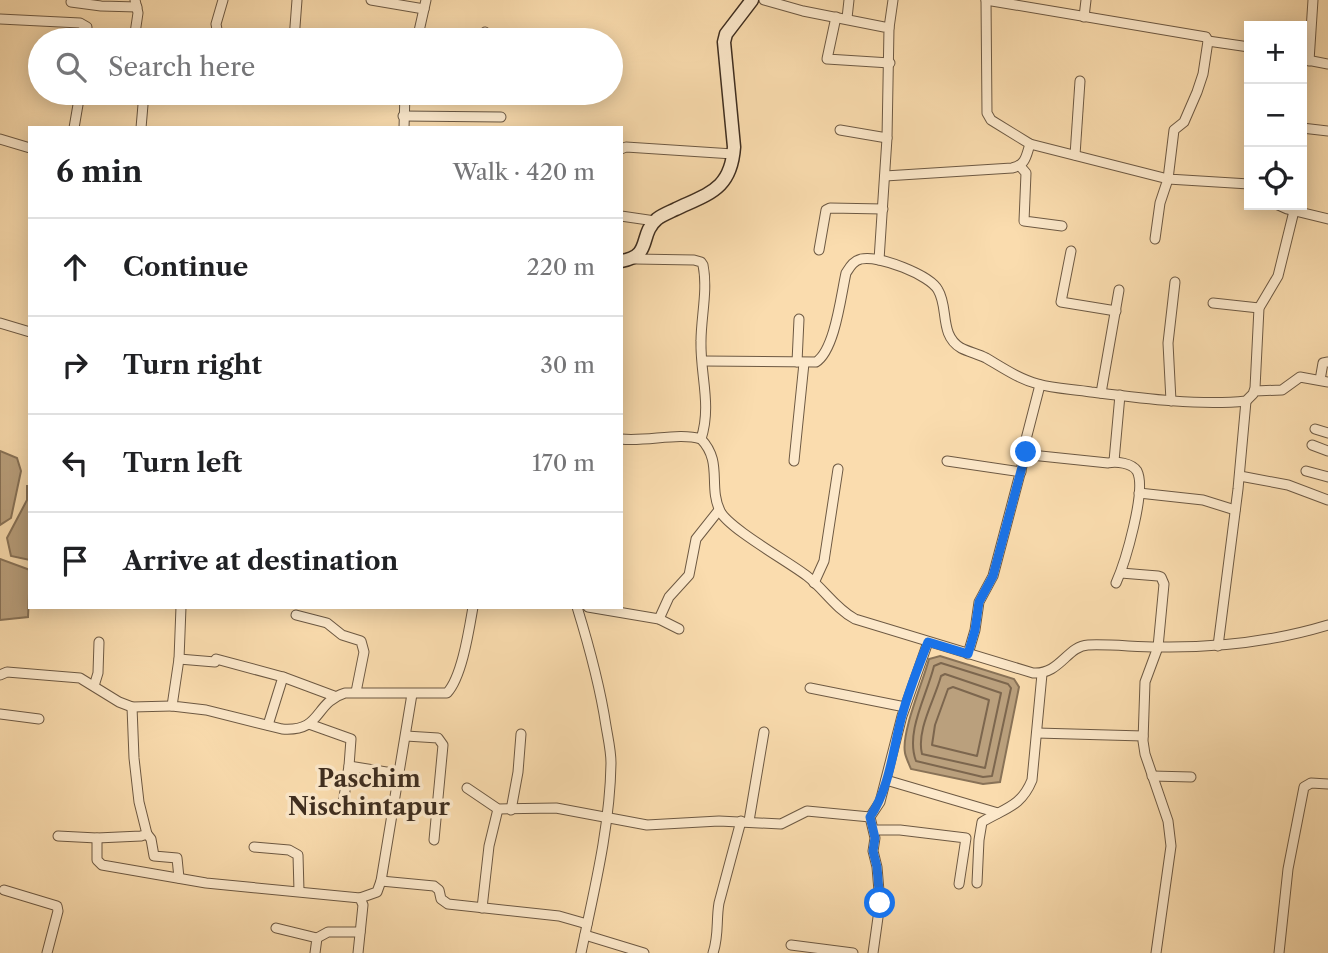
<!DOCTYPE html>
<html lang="en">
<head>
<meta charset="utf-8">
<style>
	:root { --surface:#fff; --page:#f2f2f2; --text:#202124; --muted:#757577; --line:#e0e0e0 }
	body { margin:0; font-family:"Libre Caslon Text",serif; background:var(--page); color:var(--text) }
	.controls { position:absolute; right:21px; top:21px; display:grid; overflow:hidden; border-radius:0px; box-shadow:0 4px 18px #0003 }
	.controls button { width:63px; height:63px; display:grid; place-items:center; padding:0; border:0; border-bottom:2px solid var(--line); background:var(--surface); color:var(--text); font:35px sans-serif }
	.stop { position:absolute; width:21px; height:21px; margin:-16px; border:5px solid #1a73e8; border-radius:50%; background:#fff }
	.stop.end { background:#1a73e8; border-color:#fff; box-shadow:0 2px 7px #0008 }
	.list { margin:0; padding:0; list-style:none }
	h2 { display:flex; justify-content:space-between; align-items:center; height:91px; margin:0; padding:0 28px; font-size:30px }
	h2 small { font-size:23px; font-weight:400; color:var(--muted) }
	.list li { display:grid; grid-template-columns:46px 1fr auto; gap:21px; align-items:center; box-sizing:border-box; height:98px; padding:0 28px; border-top:2px solid var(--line) }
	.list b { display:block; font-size:26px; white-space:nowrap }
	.list em { font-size:23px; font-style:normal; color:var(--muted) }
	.icon { flex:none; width:38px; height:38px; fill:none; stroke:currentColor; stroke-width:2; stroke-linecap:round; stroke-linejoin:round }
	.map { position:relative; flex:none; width:1328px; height:953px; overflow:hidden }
	.search { position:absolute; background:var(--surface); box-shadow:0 4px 18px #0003; left:28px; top:28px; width:595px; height:77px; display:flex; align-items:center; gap:18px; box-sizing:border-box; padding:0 24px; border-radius:38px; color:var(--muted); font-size:26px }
	.panel { position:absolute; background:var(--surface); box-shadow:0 4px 18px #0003; left:28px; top:126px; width:595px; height:483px; border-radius:0px }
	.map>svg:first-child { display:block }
	.water { fill:#baa07d; stroke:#887257; stroke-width:2 }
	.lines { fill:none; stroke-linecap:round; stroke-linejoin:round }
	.shore { stroke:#7c664e; stroke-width:2 }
	.street-casing { stroke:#6d5943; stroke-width:11 }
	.secondary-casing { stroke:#3e2d1f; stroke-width:15 }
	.street { stroke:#fce8ca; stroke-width:9 }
	.secondary { stroke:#fce8ca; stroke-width:12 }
	.route { stroke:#1a73e8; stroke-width:9 }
	.labels { text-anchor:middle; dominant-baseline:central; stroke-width:7; stroke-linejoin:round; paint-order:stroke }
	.district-label { font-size:24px; font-weight:bold; fill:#3e2d1f; stroke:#fce8ca }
</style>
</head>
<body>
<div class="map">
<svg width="1328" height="953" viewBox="0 0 1328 953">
	<rect width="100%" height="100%" fill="#fadcae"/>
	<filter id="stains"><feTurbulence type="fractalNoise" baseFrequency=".00286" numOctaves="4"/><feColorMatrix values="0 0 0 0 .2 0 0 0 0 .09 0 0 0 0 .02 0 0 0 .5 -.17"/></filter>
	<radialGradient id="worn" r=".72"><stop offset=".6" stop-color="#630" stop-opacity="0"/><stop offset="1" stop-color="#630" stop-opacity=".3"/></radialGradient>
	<!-- water -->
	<g class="water">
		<path d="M0 451 17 458 21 471 11 518 0 525Z"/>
		<path d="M27 486H30V560L11 556 7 538 27 500Z"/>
		<path d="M0 559 30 570 28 617 0 620Z"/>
		<path d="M940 656 1014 679 1019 687 1000 782 983 784 911 769C909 764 906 758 905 753 901 732 923 682 929 659Z"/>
	</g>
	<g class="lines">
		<!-- shore -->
		<g class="shore">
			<path d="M941 663 1008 684 1011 688 992 776 983 777 916 761C905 732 927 695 934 666Z"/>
			<path d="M945 674 1001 693 985 768 922 754C916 730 935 699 941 676Z"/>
			<path d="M953 687 989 700 977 756 932 745 935 725 948 689Z"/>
		</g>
		<defs>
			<g id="street">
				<path d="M371 0 424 9"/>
				<path d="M764 0 803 11 889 28 887 138 879 260"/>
				<path d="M986 0 1206 37 1208 41 1203 74 1197 92 1184 122 1174 130 1168 179 1249 184"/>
				<path d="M71 2 101 6 137 7"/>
				<path d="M836 17 827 59 890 63"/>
				<path d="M1084 17 1086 0"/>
				<path d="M847 18 849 0"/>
				<path d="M0 19 80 23 87 27 86 40"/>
				<path d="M889 28 893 0"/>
				<path d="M134 40 138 13 135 0"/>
				<path d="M219 40 216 24 223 0"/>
				<path d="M294 40 297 0"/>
				<path d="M417 40 426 0"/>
				<path d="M484 40 485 32"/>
				<path d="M1208 41 1249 47"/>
				<path d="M1302 59 1328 64"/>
				<path d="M1309 61 1313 0"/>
				<path d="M313 93 337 96"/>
				<path d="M403 116 501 117"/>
				<path d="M74 128 80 93"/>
				<path d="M141 128 144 93"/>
				<path d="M404 128 405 93"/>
				<path d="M1302 128 1328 131"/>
				<path d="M840 130 887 138"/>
				<path d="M0 139 30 148"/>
				<path d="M1030 144 1168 179 1160 203 1155 239"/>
				<path d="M621 149 626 147 733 154"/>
				<path d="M1075 155 1080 81"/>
				<path d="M1020 166 1026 173 1024 221 1062 226"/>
				<path d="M885 176 1012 168C1026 165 1026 156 1030 144L991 120 987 113 986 0"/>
				<path d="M1278 205 1287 209 1328 219"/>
				<path d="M621 216 655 221"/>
				<path d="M819 250 826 210 830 208 883 209"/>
				<path d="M1071 251 1061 302 1116 311"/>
				<path d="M635 259 694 260 701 262 703 265C708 290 701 317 701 341 700 375 712 405 701 439"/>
				<path d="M1213 303 1259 308"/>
				<path d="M0 323 30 332"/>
				<path d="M703 361 816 362C835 350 841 295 846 273 850 267 853 261 861 259 879 255 930 275 938 290 949 308 939 335 961 348 969 352 978 354 986 358 1003 368 1019 379 1038 384 1055 389 1074 389 1091 392 1139 398 1199 406 1246 401L1253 394 1255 388 1259 308 1278 276 1294 211"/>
				<path d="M797 362 799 319"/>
				<path d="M1320 380 1323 363 1328 362"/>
				<path d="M1040 385 1025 443 1026 451 1031 455 1108 463C1116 461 1132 463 1137 471 1147 490 1125 563 1116 583"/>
				<path d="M1255 391 1282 390 1300 377 1328 382"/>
				<path d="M1101 393 1119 290"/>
				<path d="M1171 401 1168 343 1175 282"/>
				<path d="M1315 429 1328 433"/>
				<path d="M621 439C647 442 679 432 701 439 723 462 708 486 720 511 728 528 789 562 807 576 824 589 835 608 855 619L1033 673C1060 675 1067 646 1088 645 1111 644 1135 647 1158 647 1216 648 1272 642 1328 625"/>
				<path d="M1312 445 1328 451"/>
				<path d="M794 461 804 363"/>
				<path d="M947 461 1021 472"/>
				<path d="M1114 461 1120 395"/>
				<path d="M1306 471 1328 477"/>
				<path d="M1240 476 1288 485 1328 500"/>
				<path d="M1139 493 1203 500 1235 510"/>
				<path d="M1121 573 1158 576 1161 577 1164 584 1158 647 1145 682 1143 741 1145 754 1168 821 1171 846 1156 953"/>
				<path d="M814 583 824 561 838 469"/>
				<path d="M181 607 179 659 172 706 206 710 282 729C323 732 313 703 345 693H447C462 677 469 630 473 607"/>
				<path d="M577 607C589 646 600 686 606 726 608 738 611 751 611 763 610 827 594 891 581 953"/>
				<path d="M588 607 659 619 679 629"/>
				<path d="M296 615 327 623 342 635 361 641 364 652 356 692"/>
				<path d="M659 619 669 597 689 575 696 539 719 510"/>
				<path d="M1218 646 1238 489 1246 401"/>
				<path d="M968 654 975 630 979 602 993 576 1026 451"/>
				<path d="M179 659 215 662"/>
				<path d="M216 659 283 677 334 696"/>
				<path d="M0 675 7 672 80 678 119 702 132 707 172 706"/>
				<path d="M94 686 98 673 99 642"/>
				<path d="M810 688 905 707"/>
				<path d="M0 714 39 719"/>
				<path d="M309 724 351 739 349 766 343 803"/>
				<path d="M268 725 283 677"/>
				<path d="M1037 733 1143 736"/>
				<path d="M406 736 438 738 443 745 434 840"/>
				<path d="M349 766 399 774"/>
				<path d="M1152 776 1191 777"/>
				<path d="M886 780 998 813"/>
				<path d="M467 788 498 809 556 808 647 825 719 821 781 824 807 811 870 817 880 802 902 716 928 642"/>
				<path d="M511 810 518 772 521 734"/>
				<path d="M870 817 875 838 873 851 877 867 880 903 873 953"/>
				<path d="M749 821 764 732"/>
				<path d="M874 830H900L966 838 959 884"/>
				<path d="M147 834 151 839 154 856 177 858 179 878"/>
				<path d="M58 836 97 838 141 836 147 834 139 802 134 758 132 707"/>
				<path d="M97 838V860L102 865 206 883 360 898 363 905 358 953"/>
				<path d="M254 847 289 850 298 855 299 891"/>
				<path d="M381 881 434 886 439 890 441 899 448 904 559 916 587 924"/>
				<path d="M977 883 979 840 982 822C1005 808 1021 807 1032 780L1042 674"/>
				<path d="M4 890 57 906 58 911 47 953"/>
				<path d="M360 898 377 892 381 881 412 694"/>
				<path d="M482 908 489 846 498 809"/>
				<path d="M276 928 317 938 315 953"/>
				<path d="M585 935 644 953"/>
				<path d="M317 938 328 932H360"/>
				<path d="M791 945 853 953"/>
				<path d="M713 953C719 936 716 920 719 903L741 821"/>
				<path d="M1279 953 1288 869 1304 787 1311 783 1328 784"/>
			</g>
			<path id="secondary" d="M621 261C653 256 638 235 657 219 662 215 670 212 676 209 710 193 731 189 734 147L724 42 726 34 752 0"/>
		</defs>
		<!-- street casing -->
		<use href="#street" class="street-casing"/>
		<!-- secondary casing -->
		<use href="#secondary" class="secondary-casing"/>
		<!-- street -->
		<use href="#street" class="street"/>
		<!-- secondary -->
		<use href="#secondary" class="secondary"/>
	</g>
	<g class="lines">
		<!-- route -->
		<path class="route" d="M880 903 877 867 873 851 875 838 870 817C889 789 893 751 901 719 908 693 918 667 928 642L968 654 975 630 979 602 993 576 1026 452"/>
	</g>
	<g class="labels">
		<!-- district labels -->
		<g class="district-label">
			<text x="369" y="778">Paschim<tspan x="369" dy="28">Nischintapur</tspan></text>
		</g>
	</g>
	<rect width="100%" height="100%" filter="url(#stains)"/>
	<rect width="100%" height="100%" fill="url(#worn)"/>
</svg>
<div class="controls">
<button>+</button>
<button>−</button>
<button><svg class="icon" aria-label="locate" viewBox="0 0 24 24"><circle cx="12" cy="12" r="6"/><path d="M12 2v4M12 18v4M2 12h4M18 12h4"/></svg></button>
</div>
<div class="stop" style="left:880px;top:903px"></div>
<div class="stop end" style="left:1026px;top:452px"></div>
<div class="search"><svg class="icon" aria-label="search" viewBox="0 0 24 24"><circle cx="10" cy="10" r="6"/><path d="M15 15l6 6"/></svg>Search here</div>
<section class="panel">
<h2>6 min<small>Walk · 420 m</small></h2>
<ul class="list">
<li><svg class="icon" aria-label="ahead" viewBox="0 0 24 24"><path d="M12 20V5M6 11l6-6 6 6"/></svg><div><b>Continue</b></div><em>220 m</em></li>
<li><svg class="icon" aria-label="right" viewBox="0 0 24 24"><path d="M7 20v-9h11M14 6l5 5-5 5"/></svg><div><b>Turn right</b></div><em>30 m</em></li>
<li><svg class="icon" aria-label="left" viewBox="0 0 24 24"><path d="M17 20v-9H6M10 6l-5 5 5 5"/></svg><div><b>Turn left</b></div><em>170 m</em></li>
<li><svg class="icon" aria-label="arrive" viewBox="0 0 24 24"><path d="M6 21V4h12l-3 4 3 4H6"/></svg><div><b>Arrive at destination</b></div></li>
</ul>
</section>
</div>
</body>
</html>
